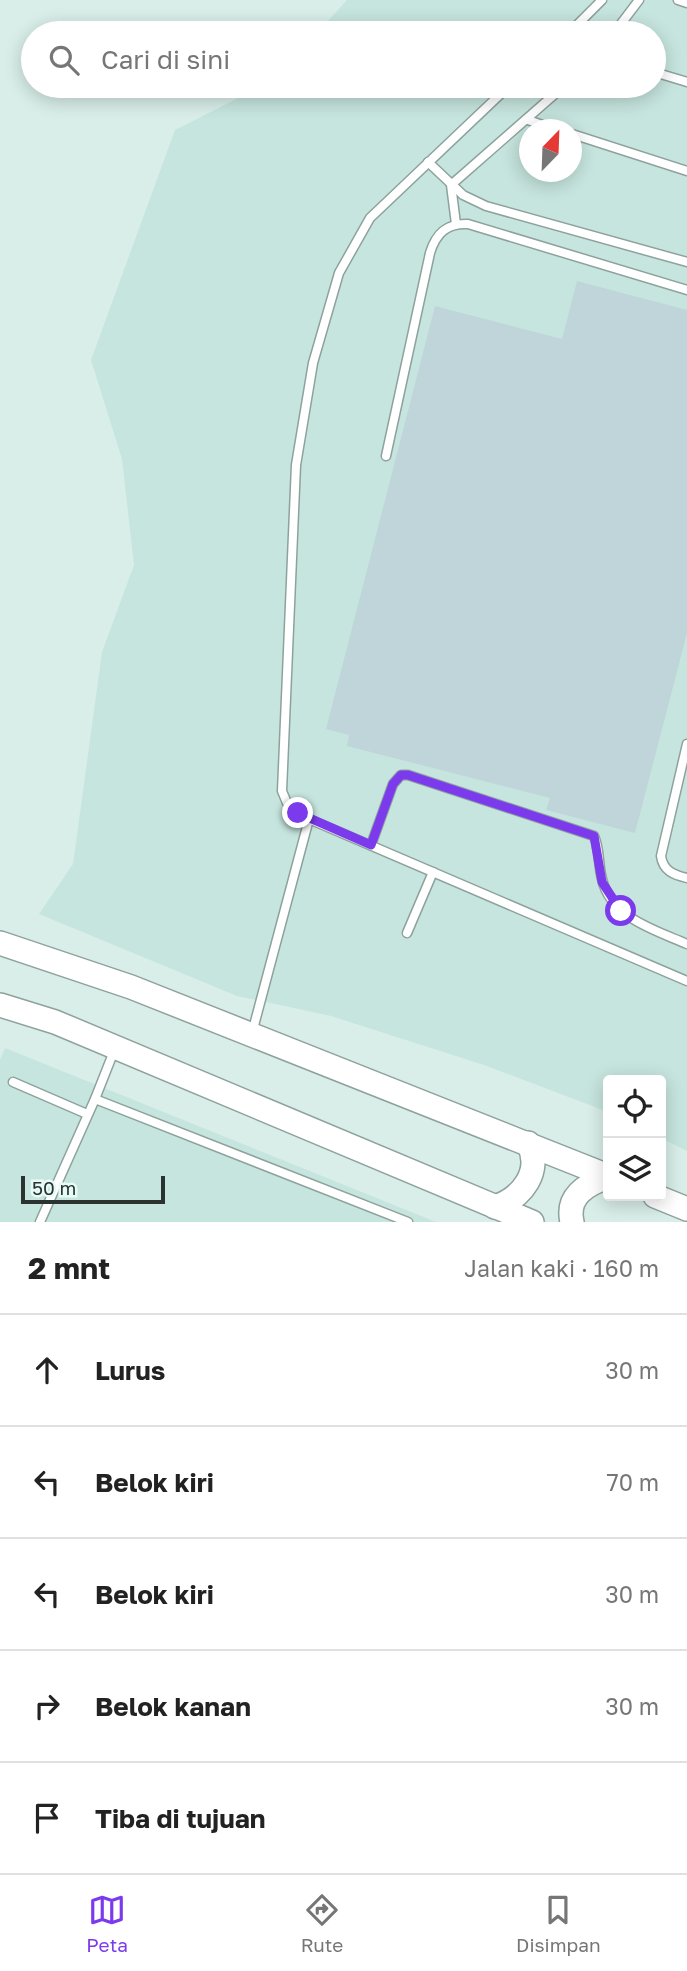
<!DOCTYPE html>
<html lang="id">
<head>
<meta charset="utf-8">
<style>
	:root { --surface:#fff; --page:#f2f2f2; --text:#222; --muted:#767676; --line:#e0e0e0; --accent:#7c3aed }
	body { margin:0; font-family:"Golos Text",sans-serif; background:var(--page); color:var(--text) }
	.controls { position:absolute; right:21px; bottom:21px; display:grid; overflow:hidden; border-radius:7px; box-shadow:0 4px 18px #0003 }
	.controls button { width:63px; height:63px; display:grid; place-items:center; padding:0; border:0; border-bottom:2px solid var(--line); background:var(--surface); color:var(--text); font:35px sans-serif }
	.compass { position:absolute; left:519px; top:119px; width:63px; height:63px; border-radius:50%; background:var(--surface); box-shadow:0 4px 18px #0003; rotate:23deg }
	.scale { position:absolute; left:21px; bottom:18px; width:144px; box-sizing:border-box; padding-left:7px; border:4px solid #2b3331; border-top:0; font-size:19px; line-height:24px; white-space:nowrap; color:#2b3331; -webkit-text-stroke:5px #e6fbf6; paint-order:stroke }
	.stop { position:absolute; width:21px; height:21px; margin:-16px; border:5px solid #7c3aed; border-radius:50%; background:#fff }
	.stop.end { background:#7c3aed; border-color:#fff; box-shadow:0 2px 7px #0008 }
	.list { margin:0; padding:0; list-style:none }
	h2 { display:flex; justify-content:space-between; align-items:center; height:91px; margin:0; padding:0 28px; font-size:30px }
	h2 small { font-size:23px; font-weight:400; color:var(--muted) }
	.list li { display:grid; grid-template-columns:46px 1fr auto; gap:21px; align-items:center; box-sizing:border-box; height:112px; padding:0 28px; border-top:2px solid var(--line) }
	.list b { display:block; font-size:26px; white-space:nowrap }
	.list em { font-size:23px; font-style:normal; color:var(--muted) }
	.icon { flex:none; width:38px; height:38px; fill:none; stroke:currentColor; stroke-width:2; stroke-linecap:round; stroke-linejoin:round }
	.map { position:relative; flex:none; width:687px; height:1222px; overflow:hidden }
	.search { position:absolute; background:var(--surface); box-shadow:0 4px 18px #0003; left:21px; right:21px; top:21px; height:77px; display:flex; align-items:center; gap:18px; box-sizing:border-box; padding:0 24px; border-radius:38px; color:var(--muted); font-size:26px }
	.sheet { height:651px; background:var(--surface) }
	nav { display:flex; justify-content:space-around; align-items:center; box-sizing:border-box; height:98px; border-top:2px solid var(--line); background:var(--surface); font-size:19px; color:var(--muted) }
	nav a { display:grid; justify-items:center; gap:4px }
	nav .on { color:var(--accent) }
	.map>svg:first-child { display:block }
	.built { fill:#c6e5de; fill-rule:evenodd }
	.building { fill:#c0d5da }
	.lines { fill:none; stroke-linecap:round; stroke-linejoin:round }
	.lane-casing { stroke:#8ea29d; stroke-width:11 }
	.secondary-casing { stroke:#8ea29d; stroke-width:26 }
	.lane { stroke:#fff; stroke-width:8 }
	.secondary { stroke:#fff; stroke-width:23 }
	.route { stroke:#7c3aed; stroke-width:9 }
</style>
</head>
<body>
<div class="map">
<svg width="687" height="1222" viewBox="0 0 687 1222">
	<rect width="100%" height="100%" fill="#d9eee9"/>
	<!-- built -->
	<g class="built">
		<path d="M347 0H687V1151L661 1138V1080H608V1112L484 1065 331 1016 237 996 39 914 73 864 102 652 134 565 122 459 91 360 175 130 262 86H654V33H317ZM530 130H572V172H530Z"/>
		<path d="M5 1048 436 1222H0V1060Z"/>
	</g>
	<!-- building -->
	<path class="building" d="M577 281 687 310V633L635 833 546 810 550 798 347 746 349 735 326 729 435 306 562 339Z"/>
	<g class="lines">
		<defs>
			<g id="lane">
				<path d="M678 0 687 3"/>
				<path d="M569 33 602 0"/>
				<path d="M614 33 639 0"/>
				<path d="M654 72 687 82"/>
				<path d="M509 86 370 218 339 273 313 363 296 465 282 791 287 803 309 819 687 981"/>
				<path d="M528 120 557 130"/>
				<path d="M572 134 687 171"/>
				<path d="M428 162 463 195 486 206 687 262"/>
				<path d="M456 224 451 185 564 86"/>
				<path d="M386 456 430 253C436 233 447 223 468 224L687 290"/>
				<path d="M687 744 661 856C663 871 674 875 687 878"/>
				<path d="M371 845 393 784 401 775H408L594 836C600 849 598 865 602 879 611 918 655 930 687 944"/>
				<path d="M407 933 433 872"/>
				<path d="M252 1033 309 819"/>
				<path d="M114 1051 95 1099 408 1222"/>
				<path d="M13 1082 87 1114"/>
				<path d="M40 1222 95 1099"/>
			</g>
			<g id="secondary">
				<path d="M0 943 131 987 608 1176"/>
				<path d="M0 1005 55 1022 532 1222"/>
				<path d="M655 1196 687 1209"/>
				<path d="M495 1207C522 1198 543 1171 528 1143"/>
				<path d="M572 1222C566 1196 587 1184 608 1177"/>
			</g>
		</defs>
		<!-- lane casing -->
		<use href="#lane" class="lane-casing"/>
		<!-- secondary casing -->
		<use href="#secondary" class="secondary-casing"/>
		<!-- lane -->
		<use href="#lane" class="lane"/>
		<!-- secondary -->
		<use href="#secondary" class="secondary"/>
	</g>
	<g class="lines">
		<!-- route -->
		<path class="route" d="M298 813 371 845 393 784 401 775H408L594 836 602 882 621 911"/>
	</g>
</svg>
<div class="controls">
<button><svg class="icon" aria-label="locate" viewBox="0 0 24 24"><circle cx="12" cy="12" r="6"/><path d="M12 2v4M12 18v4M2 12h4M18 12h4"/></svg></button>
<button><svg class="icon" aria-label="layers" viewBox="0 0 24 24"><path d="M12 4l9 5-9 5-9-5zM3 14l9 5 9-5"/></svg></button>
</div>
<svg class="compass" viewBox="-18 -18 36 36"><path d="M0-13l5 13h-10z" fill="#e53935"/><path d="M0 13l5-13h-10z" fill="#767676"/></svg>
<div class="scale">50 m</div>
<div class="stop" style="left:621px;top:911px"></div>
<div class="stop end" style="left:298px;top:813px"></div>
<div class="search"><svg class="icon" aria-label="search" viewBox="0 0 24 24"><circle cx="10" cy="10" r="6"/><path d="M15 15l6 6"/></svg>Cari di sini</div>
</div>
<section class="sheet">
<h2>2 mnt<small>Jalan kaki · 160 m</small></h2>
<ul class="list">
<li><svg class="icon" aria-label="ahead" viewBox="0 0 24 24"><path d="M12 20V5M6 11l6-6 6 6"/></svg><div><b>Lurus</b></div><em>30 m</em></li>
<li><svg class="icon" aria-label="left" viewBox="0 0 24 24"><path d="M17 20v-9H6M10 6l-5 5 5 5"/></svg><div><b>Belok kiri</b></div><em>70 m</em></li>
<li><svg class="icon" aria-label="left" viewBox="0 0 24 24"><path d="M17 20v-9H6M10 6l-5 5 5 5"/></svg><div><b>Belok kiri</b></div><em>30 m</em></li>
<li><svg class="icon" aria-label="right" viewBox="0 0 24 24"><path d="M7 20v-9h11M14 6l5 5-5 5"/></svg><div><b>Belok kanan</b></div><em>30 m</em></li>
<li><svg class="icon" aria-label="arrive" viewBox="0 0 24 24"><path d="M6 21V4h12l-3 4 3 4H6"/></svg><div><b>Tiba di tujuan</b></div></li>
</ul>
</section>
<nav>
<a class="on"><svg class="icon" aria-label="map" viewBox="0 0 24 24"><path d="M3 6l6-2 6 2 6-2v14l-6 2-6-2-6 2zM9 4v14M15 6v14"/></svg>Peta</a>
<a><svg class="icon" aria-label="directions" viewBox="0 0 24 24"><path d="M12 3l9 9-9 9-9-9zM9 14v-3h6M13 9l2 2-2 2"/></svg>Rute</a>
<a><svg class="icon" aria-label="saved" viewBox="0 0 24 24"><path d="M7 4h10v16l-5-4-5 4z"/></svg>Disimpan</a>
</nav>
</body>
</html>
